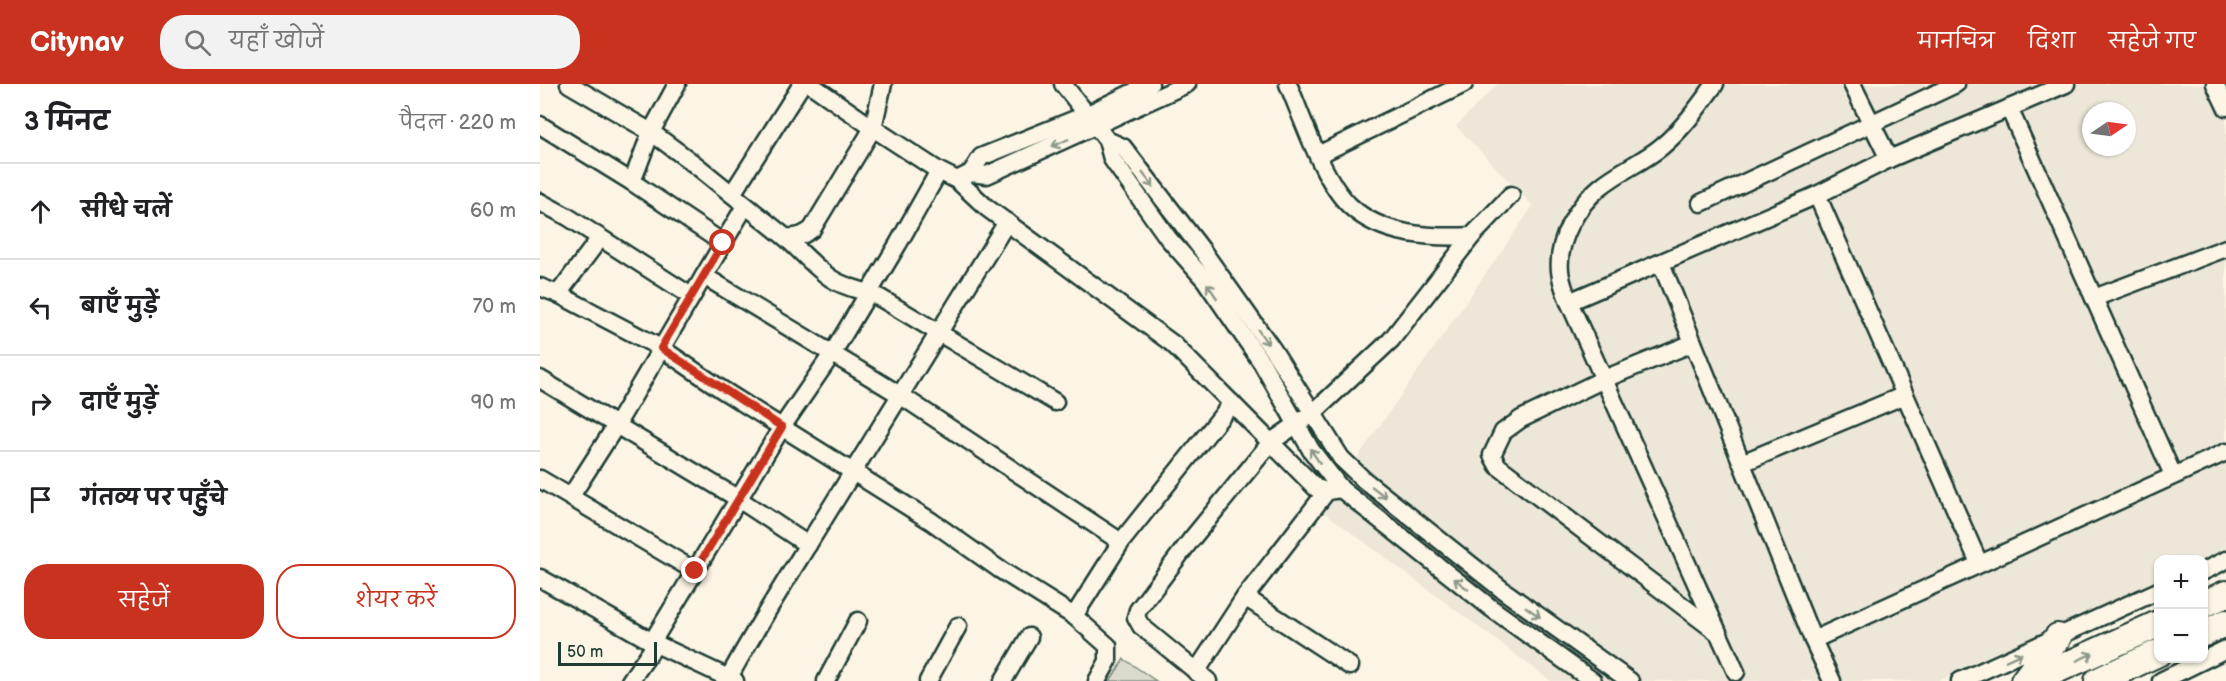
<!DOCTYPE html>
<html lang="hi">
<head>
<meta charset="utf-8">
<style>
	:root { --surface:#fff; --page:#f2f2f2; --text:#202124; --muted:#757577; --line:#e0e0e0; --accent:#c8321e }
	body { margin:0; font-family:"Balsamiq Sans","Playpen Sans Deva",sans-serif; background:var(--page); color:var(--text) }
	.controls { position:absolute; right:18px; bottom:18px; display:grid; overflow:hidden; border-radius:12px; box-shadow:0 2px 4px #0004 }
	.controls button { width:54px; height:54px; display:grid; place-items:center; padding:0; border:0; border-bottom:2px solid var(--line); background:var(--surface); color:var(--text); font:30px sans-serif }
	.compass { position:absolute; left:1542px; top:18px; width:54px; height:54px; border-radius:50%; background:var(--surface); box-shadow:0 2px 4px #0004; rotate:77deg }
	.scale { position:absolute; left:18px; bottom:15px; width:99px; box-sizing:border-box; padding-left:6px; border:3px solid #1f3d34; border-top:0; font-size:16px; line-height:21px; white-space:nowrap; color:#1f3d34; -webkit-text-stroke:4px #fcf5e5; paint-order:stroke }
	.stop { position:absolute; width:18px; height:18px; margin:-14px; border:4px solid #c8321e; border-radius:50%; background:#fff }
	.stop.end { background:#c8321e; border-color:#fff; box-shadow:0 2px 6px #0008 }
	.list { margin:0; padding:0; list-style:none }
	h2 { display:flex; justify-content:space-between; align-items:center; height:78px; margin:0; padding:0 24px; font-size:26px }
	h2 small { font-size:20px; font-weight:400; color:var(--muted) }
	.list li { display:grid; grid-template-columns:39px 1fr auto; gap:18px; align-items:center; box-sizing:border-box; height:96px; padding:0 24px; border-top:2px solid var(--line) }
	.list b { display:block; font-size:22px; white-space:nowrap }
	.list em { font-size:20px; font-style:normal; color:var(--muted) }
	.actions { display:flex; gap:12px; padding:18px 24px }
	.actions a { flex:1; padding:14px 0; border:2px solid var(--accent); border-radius:24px; text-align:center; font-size:21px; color:var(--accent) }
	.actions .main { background:var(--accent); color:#fff }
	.icon { flex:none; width:33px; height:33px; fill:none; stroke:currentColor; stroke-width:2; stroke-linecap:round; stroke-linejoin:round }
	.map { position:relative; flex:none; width:1686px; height:597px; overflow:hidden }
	header { display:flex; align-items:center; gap:36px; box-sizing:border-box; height:84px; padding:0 30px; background:var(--accent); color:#fff }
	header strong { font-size:28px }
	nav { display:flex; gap:33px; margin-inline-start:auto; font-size:21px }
	.search { width:420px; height:54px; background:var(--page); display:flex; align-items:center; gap:15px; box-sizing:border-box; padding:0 21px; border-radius:24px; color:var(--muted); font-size:22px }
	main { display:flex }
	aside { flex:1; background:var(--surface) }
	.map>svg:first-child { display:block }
	.built { fill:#ece7d8; fill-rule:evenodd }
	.green { fill:#dcdacc; stroke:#7e8c80; stroke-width:1.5 }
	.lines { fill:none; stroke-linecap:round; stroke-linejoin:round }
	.minor-casing { stroke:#1f3d34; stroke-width:21 }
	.highway-casing { stroke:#1f3d34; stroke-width:30 }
	.minor { stroke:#fcf5e5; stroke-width:16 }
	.highway { stroke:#fcf5e5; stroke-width:26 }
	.oneway { stroke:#8e998c }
	.route { stroke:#c8321e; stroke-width:8 }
</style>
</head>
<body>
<header>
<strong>Citynav</strong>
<div class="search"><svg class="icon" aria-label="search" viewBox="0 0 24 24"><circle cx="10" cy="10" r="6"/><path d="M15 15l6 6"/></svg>यहाँ खोजें</div>
<nav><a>मानचित्र</a><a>दिशा</a><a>सहेजे गए</a></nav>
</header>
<main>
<aside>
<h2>3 मिनट<small>पैदल · 220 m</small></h2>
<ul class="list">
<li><svg class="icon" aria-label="ahead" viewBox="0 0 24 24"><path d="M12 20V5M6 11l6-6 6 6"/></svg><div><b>सीधे चलें</b></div><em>60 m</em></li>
<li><svg class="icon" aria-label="left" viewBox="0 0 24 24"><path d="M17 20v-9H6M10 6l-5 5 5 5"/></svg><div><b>बाएँ मुड़ें</b></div><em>70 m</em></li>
<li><svg class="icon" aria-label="right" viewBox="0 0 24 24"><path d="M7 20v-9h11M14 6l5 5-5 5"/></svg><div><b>दाएँ मुड़ें</b></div><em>90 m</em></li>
<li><svg class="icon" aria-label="arrive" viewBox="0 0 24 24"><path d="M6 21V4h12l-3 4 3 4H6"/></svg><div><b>गंतव्य पर पहुँचे</b></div></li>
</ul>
<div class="actions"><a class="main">सहेजें</a><a>शेयर करें</a></div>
</aside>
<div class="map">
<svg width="1686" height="597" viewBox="0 0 1686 597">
	<rect width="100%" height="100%" fill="#fcf5e5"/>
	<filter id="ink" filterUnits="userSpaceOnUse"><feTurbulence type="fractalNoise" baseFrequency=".0167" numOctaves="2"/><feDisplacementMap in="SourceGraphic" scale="12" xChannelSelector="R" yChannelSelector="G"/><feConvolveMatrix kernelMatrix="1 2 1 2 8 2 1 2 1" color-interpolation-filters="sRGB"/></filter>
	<g filter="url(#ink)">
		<!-- built -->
		<path class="built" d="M958 0H1686V469L1664 479V476H1618V499L1398 597H1011L781 426 993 122 916 42ZM1551 27H1587V63H1551Z"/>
		<!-- green -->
		<path class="green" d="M584 575 616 597H570Z"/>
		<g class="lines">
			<defs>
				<g id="minor">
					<path d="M29 0 111 48 157 82 245 153C257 154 263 152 272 145L333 44 343 0"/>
					<path d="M270 0 333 44 399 87 417 96 447 124 633 260 776 404 787 407 801 405"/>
					<path d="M523 0 567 56 572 75 628 154 665 196 722 279 771 366 801 405 951 524 1053 597"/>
					<path d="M748 0C763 35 783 97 810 122 842 152 891 154 932 152"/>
					<path d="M1175 0C1159 22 1143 45 1121 63 1103 78 1079 87 1060 103 1037 122 1017 156 1020 187 1021 198 1025 208 1029 218L1196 588"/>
					<path d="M1312 0 1349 75"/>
					<path d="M1675 0 1686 23"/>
					<path d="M1469 24 1633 391"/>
					<path d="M0 41 92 98 183 159"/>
					<path d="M567 56 583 63 662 166 733 266 801 374 824 396 964 507 1090 597"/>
					<path d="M778 71 924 0"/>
					<path d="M431 89 441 73 548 30 610 0"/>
					<path d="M417 96 431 89 447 91 647 0"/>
					<path d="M92 98 111 48 137 0"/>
					<path d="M192 110 262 0"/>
					<path d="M1277 111 1439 479"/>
					<path d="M0 118 28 133 151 212"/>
					<path d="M1161 119 1416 0"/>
					<path d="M245 153C260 166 275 184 292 195 307 205 326 206 342 215L515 318"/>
					<path d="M1121 179 1273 556 1292 597"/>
					<path d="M164 192 360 311 581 458"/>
					<path d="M0 203 18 210 121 264 181 305 391 437 459 485 534 532 568 562V577L557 597"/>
					<path d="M18 210 60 154"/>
					<path d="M1554 214 1686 164"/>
					<path d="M1029 218 1277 111 1349 75 1526 0"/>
					<path d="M1153 259 1064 295 981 335 963 348 952 371 958 382 1177 548"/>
					<path d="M0 295 197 414 268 461"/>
					<path d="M1202 379 1365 311"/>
					<path d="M0 395 155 487"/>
					<path d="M31 412 77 340 205 122"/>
					<path d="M1664 487 1686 476"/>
					<path d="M0 494 116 560 195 597"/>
					<path d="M705 513 810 582"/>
					<path d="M534 532 581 458 692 319"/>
					<path d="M1273 556 1686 368"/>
					<path d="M112 558 242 343 292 270 358 160 399 87"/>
					<path d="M656 588 705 513 787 407"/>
					<path d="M90 597 116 560"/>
					<path d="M187 597C217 541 252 487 285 433 345 334 406 236 467 138"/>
					<path d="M286 597 318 537"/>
					<path d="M388 597 418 542"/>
					<path d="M463 597 489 553"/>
					<path d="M668 597 601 542 596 533 598 526 650 457 731 358 773 329 851 256 932 152 971 111"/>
					<path d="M1420 597 1618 507"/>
					<path d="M1621 597 1686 565"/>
				</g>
				<g id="highway">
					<path d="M1664 520 1686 510"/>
					<path d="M1664 549 1686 539"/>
					<path d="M1484 597 1518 553"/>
					<path d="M1492 597 1618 540"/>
					<path d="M1558 597 1618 569"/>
				</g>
			</defs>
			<!-- minor casing -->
			<use href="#minor" class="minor-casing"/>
			<!-- highway casing -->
			<use href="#highway" class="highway-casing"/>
			<!-- minor -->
			<use href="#minor" class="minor"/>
			<!-- highway -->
			<use href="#highway" class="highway"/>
		</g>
		<!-- one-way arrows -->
		<defs><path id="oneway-shaft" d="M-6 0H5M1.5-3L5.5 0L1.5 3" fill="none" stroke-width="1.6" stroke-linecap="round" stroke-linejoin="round" transform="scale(1.5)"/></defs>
		<g class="oneway">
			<use href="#oneway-shaft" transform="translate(520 59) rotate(156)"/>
			<use href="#oneway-shaft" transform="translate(608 96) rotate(53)"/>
			<use href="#oneway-shaft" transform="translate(672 207) rotate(-124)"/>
			<use href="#oneway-shaft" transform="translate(723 253) rotate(55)"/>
			<use href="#oneway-shaft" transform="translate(775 372) rotate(-124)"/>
			<use href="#oneway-shaft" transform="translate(839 408) rotate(38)"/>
			<use href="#oneway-shaft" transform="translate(921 500) rotate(-142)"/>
			<use href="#oneway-shaft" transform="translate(993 528) rotate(36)"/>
			<use href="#oneway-shaft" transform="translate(1474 573) rotate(-24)"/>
			<use href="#oneway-shaft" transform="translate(1545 573) rotate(-24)"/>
		</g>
	</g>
	<g class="lines" filter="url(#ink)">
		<!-- route -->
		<path class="route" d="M155 487 242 343 121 264 183 159"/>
	</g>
</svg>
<div class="controls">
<button>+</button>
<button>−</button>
</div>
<svg class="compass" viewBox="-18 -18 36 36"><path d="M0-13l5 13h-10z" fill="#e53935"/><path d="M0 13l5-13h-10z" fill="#757577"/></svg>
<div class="scale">50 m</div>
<div class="stop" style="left:183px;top:159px"></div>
<div class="stop end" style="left:155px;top:487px"></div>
</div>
</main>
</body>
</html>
